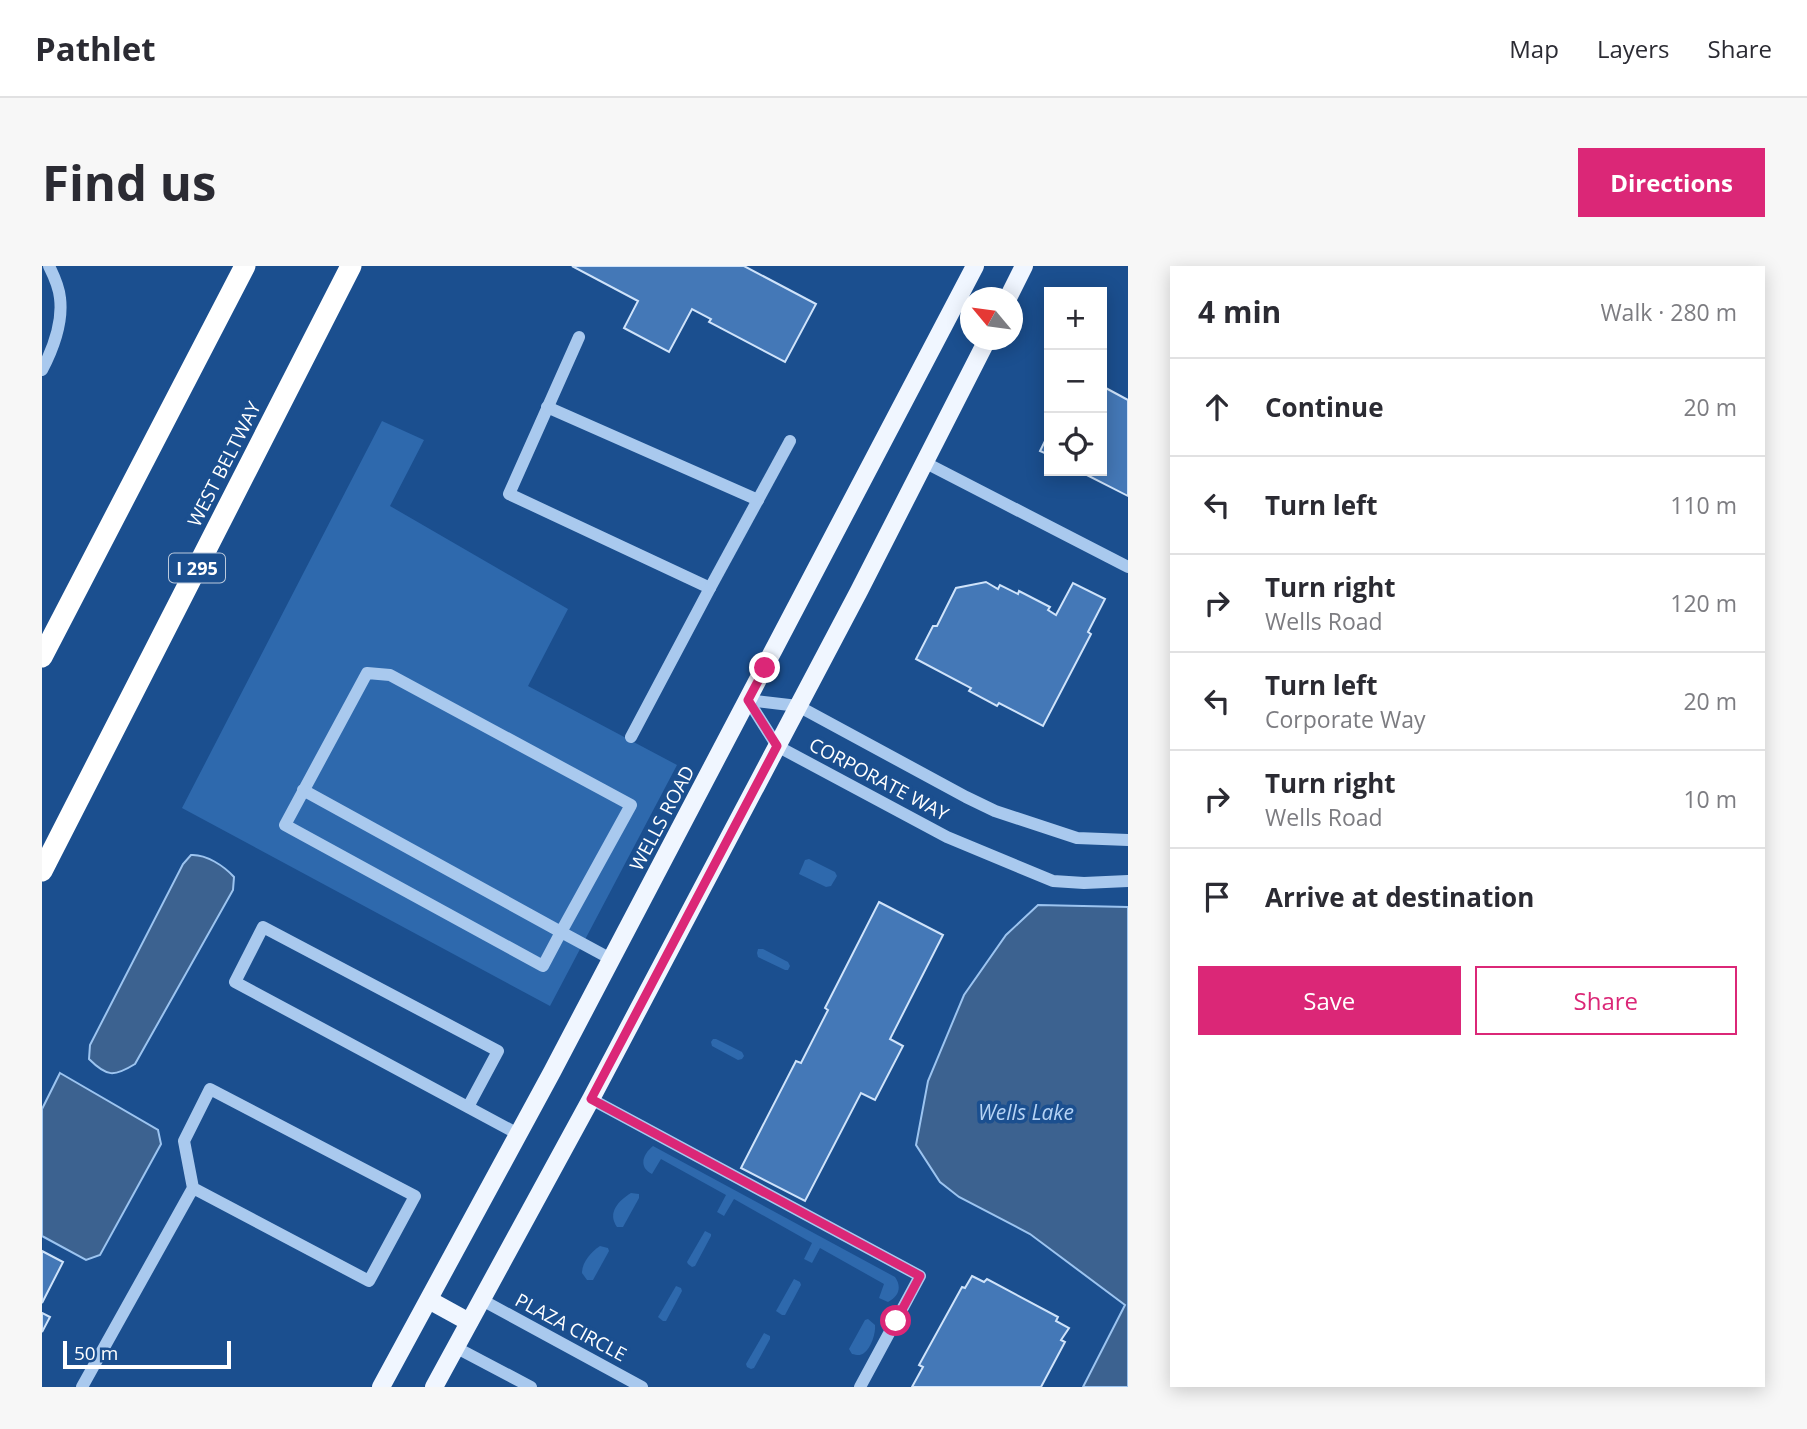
<!DOCTYPE html>
<html lang="en">
<head>
<meta charset="utf-8">
<style>
	:root { --surface:#fff; --page:#f7f7f7; --text:#2b2b33; --muted:#7c7c81; --line:#e1e1e2; --accent:#db2777 }
	body { margin:0; font-family:"Open Sans",sans-serif; background:var(--page); color:var(--text) }
	.controls { position:absolute; right:21px; top:21px; display:grid; overflow:hidden; border-radius:0px; box-shadow:0 4px 18px #0003 }
	.controls button { width:63px; height:63px; display:grid; place-items:center; padding:0; border:0; border-bottom:2px solid var(--line); background:var(--surface); color:var(--text); font:35px sans-serif }
	.compass { position:absolute; left:918px; top:21px; width:63px; height:63px; border-radius:50%; background:var(--surface); box-shadow:0 4px 18px #0003; rotate:299deg }
	.scale { position:absolute; left:21px; bottom:18px; width:168px; box-sizing:border-box; padding-left:7px; border:4px solid #fff; border-top:0; font-size:19px; line-height:24px; white-space:nowrap; color:#fff; -webkit-text-stroke:5px #1b4f8f; paint-order:stroke }
	.stop { position:absolute; width:21px; height:21px; margin:-16px; border:5px solid #db2777; border-radius:50%; background:#fff }
	.stop.end { background:#db2777; border-color:#fff; box-shadow:0 2px 7px #0008 }
	.list { margin:0; padding:0; list-style:none }
	h2 { display:flex; justify-content:space-between; align-items:center; height:91px; margin:0; padding:0 28px; font-size:30px }
	h2 small { font-size:23px; font-weight:400; color:var(--muted) }
	.list li { display:grid; grid-template-columns:46px 1fr auto; gap:21px; align-items:center; box-sizing:border-box; height:98px; padding:0 28px; border-top:2px solid var(--line) }
	.list b { display:block; font-size:26px; white-space:nowrap }
	.list p { margin:0; font-size:23px; white-space:nowrap; color:var(--muted) }
	.list em { font-size:23px; font-style:normal; color:var(--muted) }
	.actions { display:flex; gap:14px; padding:21px 28px }
	.actions a { flex:1; padding:16px 0; border:2px solid var(--accent); border-radius:0px; text-align:center; font-size:24px; color:var(--accent) }
	.actions .main { background:var(--accent); color:#fff }
	.icon { flex:none; width:38px; height:38px; fill:none; stroke:currentColor; stroke-width:2; stroke-linecap:round; stroke-linejoin:round }
	.map { position:relative; flex:none; width:1086px; height:1121px; overflow:hidden; border-radius:0px }
	header { display:flex; align-items:center; gap:42px; box-sizing:border-box; height:98px; padding:0 35px; background:var(--surface); border-bottom:2px solid var(--line) }
	header strong { font-size:33px }
	nav { display:flex; gap:38px; margin-inline-start:auto; font-size:24px }
	.intro { display:flex; align-items:center; justify-content:space-between; box-sizing:border-box; height:168px; padding:0 42px }
	h1 { margin:0; font-size:49px }
	.button { padding:18px 32px; border-radius:0px; background:var(--accent); color:#fff; font-size:24px; font-weight:700 }
	main { display:flex; gap:42px; padding:0 42px }
	aside { flex:1; background:var(--surface); border-radius:0px; box-shadow:0 4px 18px #0003 }
	.map>svg:first-child { display:block }
	.green { fill:#2e69ad }
	.water { fill:#3c6290; stroke:#9cc4f0; stroke-width:2 }
	.building { fill:#4478b7; stroke:#cfe3fa; stroke-width:2 }
	.lines { fill:none; stroke-linecap:round; stroke-linejoin:round }
	.minor { stroke:#a9c9ee; stroke-width:12 }
	.major { stroke:#f0f6ff; stroke-width:18 }
	.highway { stroke:#fff; stroke-width:21 }
	.route { stroke:#db2777; stroke-width:9 }
	.labels { text-anchor:middle; dominant-baseline:central; stroke-width:7; stroke-linejoin:round; paint-order:stroke }
	.shield { fill:#1b4f8f; stroke:#bbcadd; stroke-width:2 }
	.shield-label { font-size:18px; font-weight:bold; fill:#fff }
	.street-label { font-size:19px; fill:#fff; stroke:#1b4f8f }
	.water-label { font-size:21px; font-style:italic; fill:#b5d3f5; stroke:#1b4f8f }
</style>
</head>
<body>
<header>
<strong>Pathlet</strong>
<nav><a>Map</a><a>Layers</a><a>Share</a></nav>
</header>
<div class="intro"><h1>Find us</h1><a class="button">Directions</a></div>
<main>
<div class="map">
<svg width="1086" height="1121" viewBox="0 0 1086 1121">
	<rect width="100%" height="100%" fill="#1b4f8f"/>
	<!-- green -->
	<g class="green">
		<path d="M340 155 382 174 348 240 526 343 486 420 635 499 508 740 140 542Z"/>
		<path d="M767 593 793 606 795 610 789 620 784 621 757 608 763 594Z"/>
		<path d="M716 683H721L746 696 748 700 746 704H743L716 691 715 687Z"/>
		<path d="M671 773H674L700 786 702 790 700 793 696 794 670 780 669 776Z"/>
		<path d="M611 880 853 1011C860 1021 857 1030 846 1036L837 1032 842 1018 778 982 770 997 762 993 770 977 692 933 682 950 675 946 684 929 619 893 610 908C596 901 601 888 611 880Z"/>
		<path d="M589 927 597 928V932L581 961H575C565 947 576 935 589 927Z"/>
		<path d="M663 965 669 968V970L653 1000 650 1001 646 998 645 996Z"/>
		<path d="M558 980 566 982 567 985 551 1014H545L540 1007C540 996 549 986 558 980Z"/>
		<path d="M752 1013 758 1016 759 1019 743 1049H740L734 1045Z"/>
		<path d="M634 1020 639 1022 640 1025 624 1055H621L616 1051Z"/>
		<path d="M826 1053 833 1059C834 1067 829 1082 822 1087 818 1090 815 1089 810 1088L807 1083 823 1054Z"/>
		<path d="M722 1067 728 1070V1073L712 1102 709 1103 705 1101 704 1098Z"/>
	</g>
	<!-- water -->
	<g class="water">
		<path d="M149 589C164 588 182 600 192 611L191 624 93 798C72 811 65 811 47 793L48 779 141 598Z"/>
		<path d="M996 639 1086 641V1121H1041L1083 1039 988 968 917 931 898 916 874 879 886 815 922 729 964 669Z"/>
		<path d="M18 807 116 864 119 878 58 989 44 994 0 970V843Z"/>
	</g>
	<!-- building -->
	<g class="building">
		<path d="M530 0H702L774 38 743 96 667 56 669 53 650 43 627 86 582 62 596 35Z"/>
		<path d="M1060 120 1086 134V230L1037 205H1060Z"/>
		<path d="M1007 167V189L998 185Z"/>
		<path d="M944 316 956 323 958 319 976 328 977 325 1008 341 1006 344 1014 349 1031 317 1063 333 1046 366 1049 368 1001 460 957 437 955 440 927 425 929 422 874 393 891 360H895L914 322Z"/>
		<path d="M837 636 901 669 848 773 861 780 833 834 819 827 763 935 699 902 754 795 759 797 786 744 783 742Z"/>
		<path d="M0 985 21 996 0 1037Z"/>
		<path d="M930 1010 942 1016 945 1013 1016 1051 1014 1055 1027 1062 1019 1074 1023 1076 999 1121H870L881 1101 877 1099 920 1021 923 1022Z"/>
		<path d="M0 1047 8 1051 0 1066Z"/>
	</g>
	<g class="lines">
		<!-- minor -->
		<g class="minor">
			<path d="M537 71 467 228 668 322 589 471"/>
			<path d="M0 104C11 83 21 56 18 32 17 21 12 10 7 0"/>
			<path d="M505 141 716 234"/>
			<path d="M882 196 1086 301"/>
			<path d="M668 322 748 175"/>
			<path d="M706 434 735 480 905 571 1011 615 1042 617 1086 615"/>
			<path d="M706 434 756 440 924 531 953 545 1035 572 1086 574"/>
			<path d="M261 524 519 666 501 700 243 559 325 407 348 409 589 539 519 666 569 693"/>
			<path d="M549 833 878 1010 818 1121"/>
			<path d="M426 841 456 785 221 661 193 716 476 868"/>
			<path d="M440 1034 600 1121"/>
			<path d="M413 1081 489 1121"/>
			<path d="M40 1121 151 922 142 875 168 823 373 930 327 1015 151 922"/>
		</g>
		<!-- major -->
		<g class="major">
			<path d="M966 32 982 0"/>
			<path d="M387 1034 427 1056"/>
			<path d="M339 1121 510 806 933 0"/>
			<path d="M392 1121 549 833 817 325 945 74"/>
		</g>
		<!-- highway -->
		<g class="highway">
			<path d="M0 391 203 0"/>
			<path d="M0 605 309 0"/>
		</g>
	</g>
	<g class="lines">
		<!-- route -->
		<path class="route" d="M723 402 706 434 735 480 549 833 878 1010 854 1055"/>
	</g>
	<g class="labels">
		<!-- shield labels -->
		<rect class="shield" x="127" y="287.5" width="56" height="29" rx="5"/>
		<g class="shield-label">
			<text x="155" y="302">I 295</text>
		</g>
		<!-- street labels -->
		<g class="street-label">
			<text transform="translate(182 198) rotate(-63)">WEST BELTWAY</text>
			<text transform="translate(837 513) rotate(28)">CORPORATE WAY</text>
			<text transform="translate(620 552) rotate(-62)">WELLS ROAD</text>
			<text transform="translate(529 1061) rotate(28)">PLAZA CIRCLE</text>
		</g>
		<!-- water labels -->
		<g class="water-label">
			<text x="984" y="846">Wells Lake</text>
		</g>
	</g>
</svg>
<div class="controls">
<button>+</button>
<button>−</button>
<button><svg class="icon" aria-label="locate" viewBox="0 0 24 24"><circle cx="12" cy="12" r="6"/><path d="M12 2v4M12 18v4M2 12h4M18 12h4"/></svg></button>
</div>
<svg class="compass" viewBox="-18 -18 36 36"><path d="M0-13l5 13h-10z" fill="#e53935"/><path d="M0 13l5-13h-10z" fill="#7c7c81"/></svg>
<div class="scale">50 m</div>
<div class="stop" style="left:854px;top:1055px"></div>
<div class="stop end" style="left:723px;top:402px"></div>
</div>
<aside>
<h2>4 min<small>Walk · 280 m</small></h2>
<ul class="list">
<li><svg class="icon" aria-label="ahead" viewBox="0 0 24 24"><path d="M12 20V5M6 11l6-6 6 6"/></svg><div><b>Continue</b></div><em>20 m</em></li>
<li><svg class="icon" aria-label="left" viewBox="0 0 24 24"><path d="M17 20v-9H6M10 6l-5 5 5 5"/></svg><div><b>Turn left</b></div><em>110 m</em></li>
<li><svg class="icon" aria-label="right" viewBox="0 0 24 24"><path d="M7 20v-9h11M14 6l5 5-5 5"/></svg><div><b>Turn right</b><p>Wells Road</p></div><em>120 m</em></li>
<li><svg class="icon" aria-label="left" viewBox="0 0 24 24"><path d="M17 20v-9H6M10 6l-5 5 5 5"/></svg><div><b>Turn left</b><p>Corporate Way</p></div><em>20 m</em></li>
<li><svg class="icon" aria-label="right" viewBox="0 0 24 24"><path d="M7 20v-9h11M14 6l5 5-5 5"/></svg><div><b>Turn right</b><p>Wells Road</p></div><em>10 m</em></li>
<li><svg class="icon" aria-label="arrive" viewBox="0 0 24 24"><path d="M6 21V4h12l-3 4 3 4H6"/></svg><div><b>Arrive at destination</b></div></li>
</ul>
<div class="actions"><a class="main">Save</a><a>Share</a></div>
</aside>
</main>
</body>
</html>
